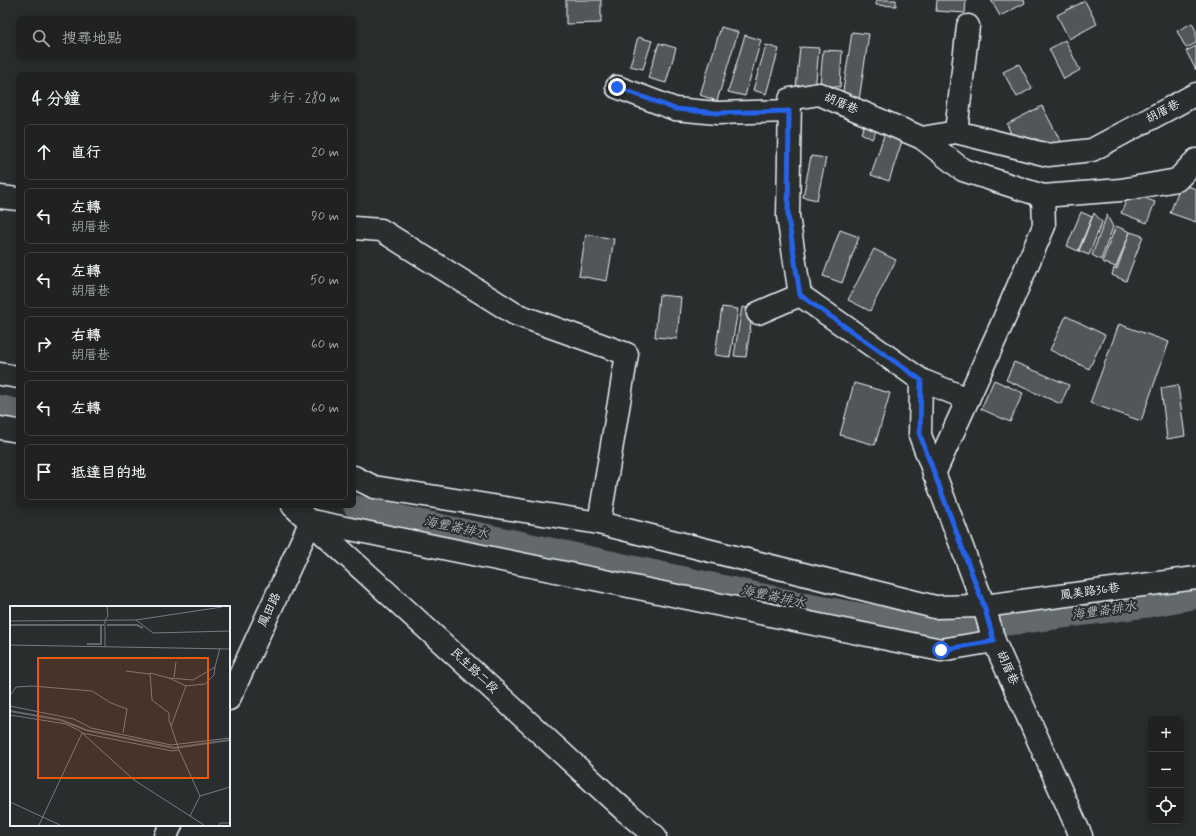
<!DOCTYPE html>
<html lang="zh-TW">
<head>
<meta charset="utf-8">
<style>
	:root { --surface:#202222; --page:#282a2a; --text:#f1f3f6; --muted:#a2a4a5; --line:#3d3f40 }
	body { margin:0; font-family:Mynerve,"LXGW WenKai TC",sans-serif; background:var(--page); color:var(--text) }
	.controls { position:absolute; right:12px; bottom:12px; display:grid; overflow:hidden; border-radius:6px; box-shadow:0 2px 10px #0003 }
	.controls button { width:36px; height:36px; display:grid; place-items:center; padding:0; border:0; border-bottom:1px solid var(--line); background:var(--surface); color:var(--text); font:20px sans-serif }
	.stop { position:absolute; width:12px; height:12px; margin:-9px; border:3px solid #2563eb; border-radius:50%; background:#fff }
	.stop.end { background:#2563eb; border-color:#fff; box-shadow:0 1px 4px #0008 }
	.list { margin:0; padding:0; list-style:none }
	h2 { display:flex; justify-content:space-between; align-items:center; height:52px; margin:0; padding:0 16px; font-size:17px }
	h2 small { font-size:13px; font-weight:400; color:var(--muted) }
	.list li { display:grid; grid-template-columns:26px 1fr auto; gap:12px; align-items:center; box-sizing:border-box; height:56px; margin:0 8px 8px; padding:0 8px; border:1px solid var(--line); border-radius:6px }
	.list b { display:block; font-size:15px; white-space:nowrap }
	.list p { margin:0; font-size:13px; white-space:nowrap; color:var(--muted) }
	.list em { font-size:13px; font-style:normal; color:var(--muted) }
	.icon { flex:none; width:22px; height:22px; fill:none; stroke:currentColor; stroke-width:2; stroke-linecap:round; stroke-linejoin:round }
	.map { position:relative; flex:none; width:1196px; height:836px; overflow:hidden }
	.search { position:absolute; background:var(--surface); box-shadow:0 2px 10px #0003; left:16px; top:16px; width:340px; height:44px; display:flex; align-items:center; gap:10px; box-sizing:border-box; padding:0 14px; border-radius:6px; color:var(--muted); font-size:15px }
	.panel { position:absolute; background:var(--surface); box-shadow:0 2px 10px #0003; left:16px; top:72px; width:340px; height:436px; border-radius:6px }
	.map>svg:first-child { display:block }
	.lines { fill:none; stroke-linecap:round; stroke-linejoin:round }
	.canal { stroke:#63686b; stroke-width:22 }
	.building { fill:#535759; stroke:#e8f1f8 }
	.minor-casing { stroke:#e8f1f8; stroke-width:25 }
	.minor { stroke:#2a2d2e; stroke-width:22 }
	.route { stroke:#2563eb; stroke-width:5 }
	.labels { text-anchor:middle; dominant-baseline:central; stroke-width:4; stroke-linejoin:round; paint-order:stroke }
	.street-label { font-size:12px; fill:#e8f1f8; stroke:#2a2d2e }
	.water-label { font-size:13px; font-style:italic; fill:#acb3b9; stroke:#2a2d2e }
	.inset-river { fill:none; stroke:#63686b; stroke-width:2 }
	.inset-road { fill:none; stroke:#767b7f; stroke-width:1 }
	.view { fill:#e8590c; fill-opacity:0.15; stroke:#e8590c; stroke-width:2 }
	.inset-edge { fill:none; stroke:#e8f1f8; stroke-width:2 }
</style>
</head>
<body>
<div class="map">
<svg width="1196" height="836" viewBox="0 0 1196 836">
	<rect width="100%" height="100%" fill="#2a2d2e"/>
	<filter id="ink" filterUnits="userSpaceOnUse"><feTurbulence type="fractalNoise" baseFrequency=".025" numOctaves="2"/><feDisplacementMap in="SourceGraphic" scale="8" xChannelSelector="R" yChannelSelector="G"/><feConvolveMatrix kernelMatrix="1 2 1 2 8 2 1 2 1" color-interpolation-filters="sRGB"/></filter>
	<g filter="url(#ink)">
		<g class="lines">
			<!-- canal -->
			<g class="canal">
				<path d="M0 406 18 410"/>
				<path d="M354 506 806 604 957 631 1151 606 1196 598"/>
			</g>
		</g>
		<!-- building -->
		<g class="building">
			<path d="M566 0H601V23L566 24Z"/>
			<path d="M876 0H896V6L876 5Z"/>
			<path d="M937 0H966L965 13 936 11Z"/>
			<path d="M991 0H1024L1025 3 1000 16Z"/>
			<path d="M1085 1 1097 24 1069 39 1057 15Z"/>
			<path d="M1192 23 1196 31V43L1186 48 1177 31Z"/>
			<path d="M721 27 738 32 717 101 700 95Z"/>
			<path d="M852 32 869 34 859 100 842 98Z"/>
			<path d="M745 35 761 40 745 96 728 92Z"/>
			<path d="M638 37 652 41 643 69 630 66Z"/>
			<path d="M1065 40 1080 70 1064 79 1049 49Z"/>
			<path d="M659 43 676 48 666 83 648 78Z"/>
			<path d="M766 45 779 49 766 94 753 90Z"/>
			<path d="M1196 46V70L1186 51Z"/>
			<path d="M800 47 819 48 815 90 796 88Z"/>
			<path d="M823 50 842 51 840 87 820 85Z"/>
			<path d="M1019 64 1032 88 1017 97 1003 72Z"/>
			<path d="M1042 106 1062 144 1044 153 1037 139 1014 141 1007 124Z"/>
			<path d="M868 117 880 123 872 139 861 133Z"/>
			<path d="M885 132 903 138 889 181 871 175Z"/>
			<path d="M811 156 826 158 817 200 803 197Z"/>
			<path d="M1181 184 1196 189V222L1170 213Z"/>
			<path d="M1130 192 1155 202 1147 223 1121 213Z"/>
			<path d="M1081 212 1092 217 1078 251 1067 246Z"/>
			<path d="M1094 213 1102 222 1089 255 1079 251Z"/>
			<path d="M1107 215 1113 227 1101 260 1092 255Z"/>
			<path d="M1116 226 1130 232 1116 267 1102 262Z"/>
			<path d="M840 230 859 237 842 283 823 276Z"/>
			<path d="M1130 232 1143 236 1126 281 1112 275 1114 268 1117 269Z"/>
			<path d="M586 234 614 239 607 281 579 276Z"/>
			<path d="M874 249 896 260 870 311 848 300Z"/>
			<path d="M659 295 681 297 677 339 655 337Z"/>
			<path d="M722 307 738 309 730 357 715 355Z"/>
			<path d="M742 307 753 309 746 357 734 356Z"/>
			<path d="M1066 316 1105 335 1089 369 1050 350Z"/>
			<path d="M1119 324 1169 342 1141 421 1090 403Z"/>
			<path d="M1014 362 1069 385 1061 404 1006 380Z"/>
			<path d="M994 380 1023 393 1010 422 981 409Z"/>
			<path d="M854 383 890 393 875 445 840 435Z"/>
			<path d="M1178 385 1185 436 1167 439 1161 388Z"/>
		</g>
		<g class="lines">
			<defs>
				<g id="minor">
					<path d="M617 87 675 109 717 113 789 111"/>
					<path d="M956 132 968 26"/>
					<path d="M922 138 963 170 1043 196 1121 190 1177 180 1196 160"/>
					<path d="M0 197 18 199"/>
					<path d="M354 228 381 230 515 314 627 354 599 523"/>
					<path d="M758 313 800 295"/>
					<path d="M0 374 18 377"/>
					<path d="M921 380 968 399"/>
					<path d="M0 428 18 431"/>
					<path d="M934 474 1001 326 1044 226 1043 196"/>
					<path d="M354 477 374 487 599 523 935 607 984 606 1196 578"/>
					<path d="M293 506 624 810 655 836"/>
					<path d="M229 699 311 521 941 650 994 641"/>
					<path d="M166 836 171 825"/>
					<path d="M1081 836 994 641 984 606 920 435 921 380 800 295 788 216 790 99 819 94 922 138 956 132 1048 155 1092 150 1196 94"/>
				</g>
			</defs>
			<!-- minor casing -->
			<use href="#minor" class="minor-casing"/>
			<!-- minor -->
			<use href="#minor" class="minor"/>
		</g>
	</g>
	<g class="lines" filter="url(#ink)">
		<!-- route -->
		<path class="route" d="M617 87 675 109 717 113 789 111 788 216 800 295 921 380 920 435 984 606 994 641 941 650"/>
	</g>
	<g class="labels">
		<!-- street labels -->
		<g class="street-label">
			<text transform="translate(841 104) rotate(23)">胡厝巷</text>
			<text transform="translate(1163 112) rotate(-28)">胡厝巷</text>
			<text transform="translate(1090 592) rotate(-8)">鳳美路36巷</text>
			<text transform="translate(270 610) rotate(-65)">鳳田路</text>
			<text transform="translate(1007 668) rotate(66)">胡厝巷</text>
			<text transform="translate(474 671) rotate(43)">民生路二段</text>
		</g>
		<!-- water labels -->
		<g class="water-label">
			<text transform="translate(456 528) rotate(12)">海豐崙排水</text>
			<text transform="translate(773 597) rotate(12)">海豐崙排水</text>
			<text transform="translate(1104 611) rotate(-8)">海豐崙排水</text>
		</g>
	</g>
	<!-- overview -->
	<g transform="translate(10 606)">
		<rect width="220" height="220" fill="#2a2d2e"/>
		<path class="inset-river" d="M0 19H94M97 19H127L133 22M77 38H91V20M0 105 51 114 76 124 164 142 220 134"/>
		<path class="inset-road" d="M126 14 143 27 220 25M0 15 126 14 212 1M0 39 220 43M95 41V14L98 10 97 1M116 65 140 68M164 71 166 56M159 72 176 80 195 78 204 69 205 61M0 90 6 81 22 80 82 85 101 97 117 103 113 127M0 100 64 113 81 122 161 139 220 132M0 109 56 118 70 125 124 174 194 219M161 120 176 80M190 190 169 144 159 114V107L142 94 140 67 159 72 183 74 205 61 210 42M0 196 50 219M180 210 190 190 220 181M29 219 72 127 162 145 169 144M209 219 210 217H220"/>
		<path class="view" d="M28 52H198V172H28Z"/>
		<rect width="220" height="220" class="inset-edge"/>
	</g>
</svg>
<div class="controls">
<button>+</button>
<button>−</button>
<button><svg class="icon" aria-label="locate" viewBox="0 0 24 24"><circle cx="12" cy="12" r="6"/><path d="M12 2v4M12 18v4M2 12h4M18 12h4"/></svg></button>
</div>
<div class="stop" style="left:941px;top:650px"></div>
<div class="stop end" style="left:617px;top:87px"></div>
<div class="search"><svg class="icon" aria-label="search" viewBox="0 0 24 24"><circle cx="10" cy="10" r="6"/><path d="M15 15l6 6"/></svg>搜尋地點</div>
<section class="panel">
<h2>4 分鐘<small>步行 · 280 m</small></h2>
<ul class="list">
<li><svg class="icon" aria-label="ahead" viewBox="0 0 24 24"><path d="M12 20V5M6 11l6-6 6 6"/></svg><div><b>直行</b></div><em>20 m</em></li>
<li><svg class="icon" aria-label="left" viewBox="0 0 24 24"><path d="M17 20v-9H6M10 6l-5 5 5 5"/></svg><div><b>左轉</b><p>胡厝巷</p></div><em>90 m</em></li>
<li><svg class="icon" aria-label="left" viewBox="0 0 24 24"><path d="M17 20v-9H6M10 6l-5 5 5 5"/></svg><div><b>左轉</b><p>胡厝巷</p></div><em>50 m</em></li>
<li><svg class="icon" aria-label="right" viewBox="0 0 24 24"><path d="M7 20v-9h11M14 6l5 5-5 5"/></svg><div><b>右轉</b><p>胡厝巷</p></div><em>60 m</em></li>
<li><svg class="icon" aria-label="left" viewBox="0 0 24 24"><path d="M17 20v-9H6M10 6l-5 5 5 5"/></svg><div><b>左轉</b></div><em>60 m</em></li>
<li><svg class="icon" aria-label="arrive" viewBox="0 0 24 24"><path d="M6 21V4h12l-3 4 3 4H6"/></svg><div><b>抵達目的地</b></div></li>
</ul>
</section>
</div>
</body>
</html>
